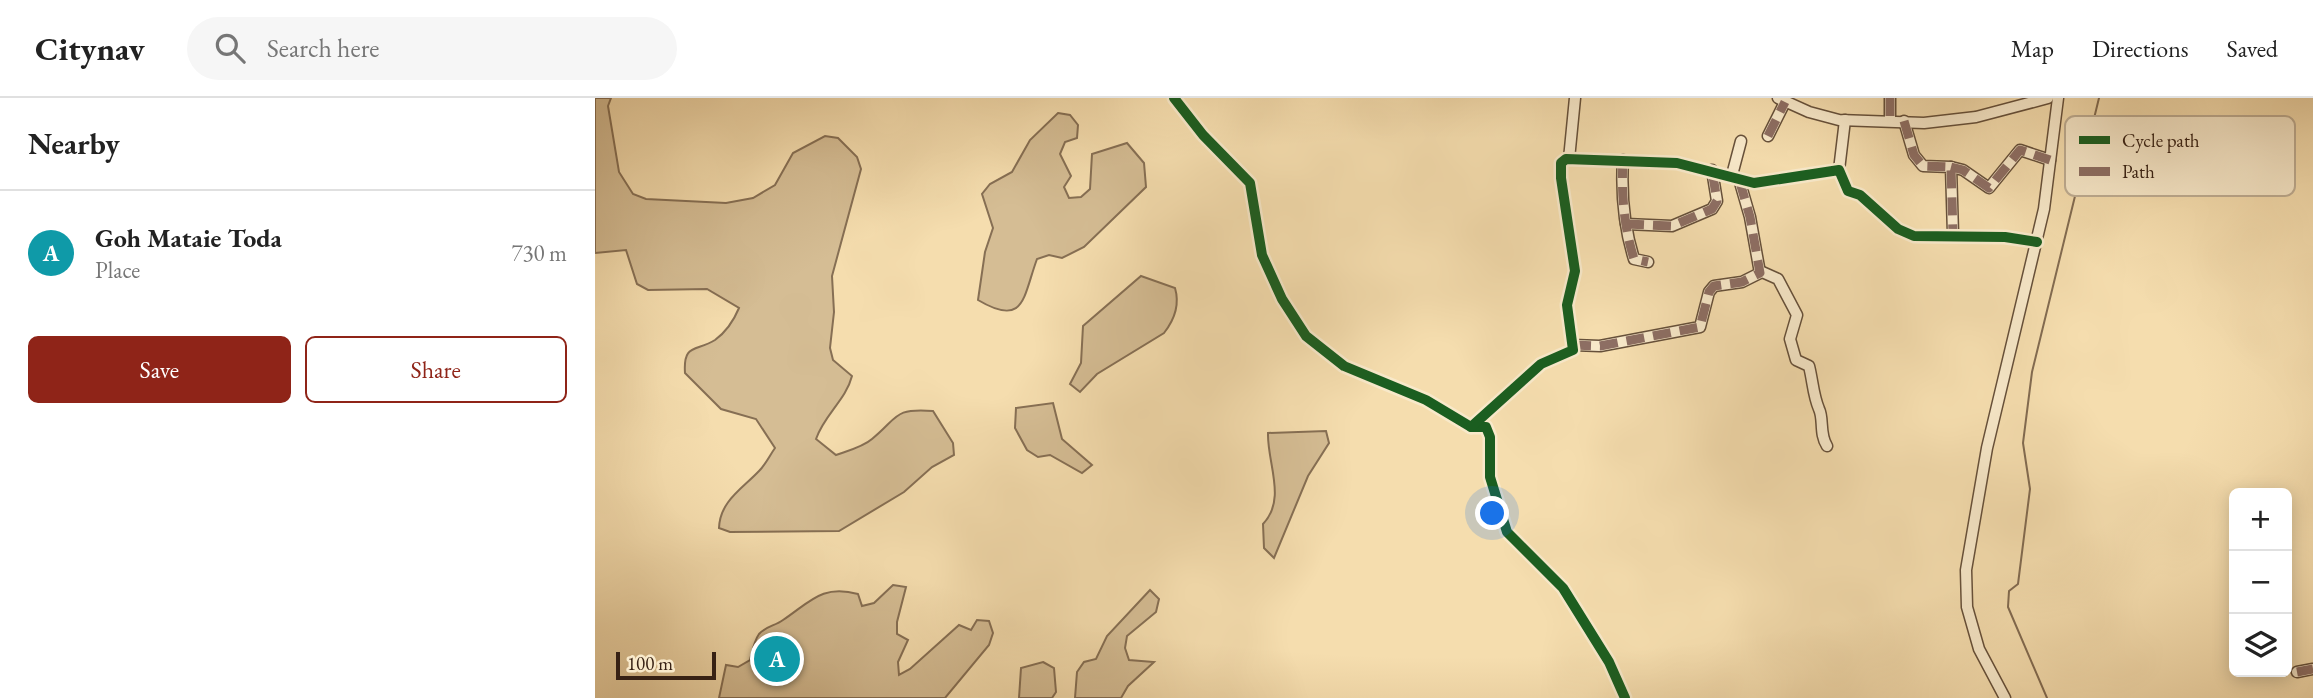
<!DOCTYPE html>
<html lang="en">
<head>
<meta charset="utf-8">
<style>
	:root { --surface:#fff; --page:#f6f6f6; --text:#222; --muted:#767676; --line:#e0e0e0; --accent:#8f2418 }
	body { margin:0; font-family:"EB Garamond",serif; background:var(--page); color:var(--text) }
	.controls { position:absolute; right:21px; bottom:21px; display:grid; overflow:hidden; border-radius:10px; box-shadow:0 4px 18px #0003 }
	.controls button { width:63px; height:63px; display:grid; place-items:center; padding:0; border:0; border-bottom:2px solid var(--line); background:var(--surface); color:var(--text); font:35px sans-serif }
	.scale { position:absolute; left:21px; bottom:18px; width:100px; box-sizing:border-box; padding-left:7px; border:4px solid #372114; border-top:0; font-size:19px; line-height:24px; white-space:nowrap; color:#372114; -webkit-text-stroke:5px #f8e9ca; paint-order:stroke }
	.you { position:absolute; left:898px; top:416px; width:24px; height:24px; margin:-18px; border:5px solid #fff; border-radius:50%; background:#1a73e8; box-shadow:0 0 0 10px #1a73e833 }
	.badge { display:grid; place-items:center; width:46px; height:46px; border-radius:50%; background:var(--accent); color:#fff; font-size:23px; font-weight:700 }
	.pin { position:absolute; translate:-50% -50%; border:4px solid #fff; box-shadow:0 2px 7px #0006 }
	.list { margin:0; padding:0; list-style:none }
	h2 { display:flex; justify-content:space-between; align-items:center; height:91px; margin:0; padding:0 28px; font-size:30px }
	h2 small { font-size:23px; font-weight:400; color:var(--muted) }
	.list li { display:grid; grid-template-columns:46px 1fr auto; gap:21px; align-items:center; box-sizing:border-box; height:126px; padding:0 28px; border-top:2px solid var(--line) }
	.list b { display:block; font-size:26px; white-space:nowrap }
	.list p { margin:0; font-size:23px; white-space:nowrap; color:var(--muted) }
	.list em { font-size:23px; font-style:normal; color:var(--muted) }
	.actions { display:flex; gap:14px; padding:21px 28px }
	.actions a { flex:1; padding:16px 0; border:2px solid var(--accent); border-radius:10px; text-align:center; font-size:24px; color:var(--accent) }
	.actions .main { background:var(--accent); color:#fff }
	.icon { flex:none; width:38px; height:38px; fill:none; stroke:currentColor; stroke-width:2; stroke-linecap:round; stroke-linejoin:round }
	.map { position:relative; flex:none; width:1718px; height:600px; overflow:hidden }
	header { display:flex; align-items:center; gap:42px; box-sizing:border-box; height:98px; padding:0 35px; background:var(--surface); border-bottom:2px solid var(--line) }
	header strong { font-size:33px }
	nav { display:flex; gap:38px; margin-inline-start:auto; font-size:24px }
	.search { width:490px; height:63px; background:var(--page); display:flex; align-items:center; gap:18px; box-sizing:border-box; padding:0 24px; border-radius:38px; color:var(--muted); font-size:26px }
	main { display:flex }
	aside { flex:1; background:var(--surface) }
	.map>svg:first-child { display:block }
	.green { fill:#d5bd94; stroke:#866f54; stroke-width:2 }
	.lines { fill:none; stroke-linecap:round; stroke-linejoin:round }
	.stream { stroke:#826b51; stroke-width:2 }
	.minor-casing { stroke:#66503a; stroke-width:13 }
	.minor { stroke:#f8e9ca; stroke-width:10 }
	.quiet { stroke:#8d6e63; stroke-width:9; stroke-dasharray:18 9; stroke-linecap:butt }
	.cycleway-casing { stroke:#f8e9ca; stroke-width:15 }
	.cycleway { stroke:#1b5e20; stroke-width:10 }
	.key { fill:#f8e9ca; stroke:#bead93; stroke-width:2 }
	.key-label { font-size:19px; fill:#372114 }
</style>
</head>
<body>
<header>
<strong>Citynav</strong>
<div class="search"><svg class="icon" aria-label="search" viewBox="0 0 24 24"><circle cx="10" cy="10" r="6"/><path d="M15 15l6 6"/></svg>Search here</div>
<nav><a>Map</a><a>Directions</a><a>Saved</a></nav>
</header>
<main>
<aside>
<h2>Nearby<small></small></h2>
<ul class="list">
<li><span class="badge" style="background:#0f9aa8">A</span><div><b>Goh Mataie Toda</b><p>Place</p></div><em>730 m</em></li>
</ul>
<div class="actions"><a class="main">Save</a><a>Share</a></div>
</aside>
<div class="map">
<svg width="1718" height="600" viewBox="0 0 1718 600">
	<rect width="100%" height="100%" fill="#f5ddae"/>
	<filter id="stains"><feTurbulence type="fractalNoise" baseFrequency=".00286" numOctaves="4"/><feColorMatrix values="0 0 0 0 .2 0 0 0 0 .09 0 0 0 0 .02 0 0 0 .5 -.17"/></filter>
	<radialGradient id="worn" r=".72"><stop offset=".6" stop-color="#630" stop-opacity="0"/><stop offset="1" stop-color="#630" stop-opacity=".3"/></radialGradient>
	<!-- green -->
	<g class="green">
		<path d="M0 0H16L13 8 24 74 38 96 51 101 131 105 158 100 180 87 198 55 230 38 243 40 262 59 266 71 237 178 239 214 235 250 238 262 257 278C251 302 229 317 221 341L241 357C252 353 268 349 277 341 304 319 298 310 338 313L358 345 359 357 337 369 309 394 244 433 135 434 124 430C125 403 147 391 164 373 171 366 175 357 180 350L161 321 126 311 90 275C88 245 101 254 120 242 131 234 139 222 144 210L112 191 53 192 42 186 31 152 0 155Z"/>
		<path d="M463 15 475 17 483 27 482 40 470 44 465 56 476 78 469 89 474 100 486 99 495 91 497 56 532 45 549 65 551 89 489 149 467 160 454 157 442 161C428 199 430 230 383 202L390 154 398 130 387 96 395 86 417 74 435 42Z"/>
		<path d="M546 178 580 190C585 207 580 221 569 235L502 276 485 294 475 286 486 265 488 228Z"/>
		<path d="M458 305 467 341 497 367 487 375 455 357 443 359 432 352 420 330 421 310Z"/>
		<path d="M731 333 734 345 713 378 679 460 669 450 668 426C692 401 672 365 673 335Z"/>
		<path d="M298 487 311 489 302 524V536L313 542 303 564 304 577 315 571 364 527 376 532 382 522 394 523 398 535 394 547 350 600H124L131 567 143 569 155 562C157 554 159 543 164 536 171 528 180 528 188 522 215 504 227 486 263 496L267 508 279 505Z"/>
		<path d="M555 492 564 501 561 514 532 538 530 550 534 562 559 564 533 588 526 600H480L482 574 489 564 501 561 512 538Z"/>
		<path d="M448 564 459 570 461 594 457 600H424L426 570Z"/>
	</g>
	<g class="lines">
		<!-- stream -->
		<path class="stream" d="M1452 600 1413 509 1414 493 1423 486 1435 391 1428 345 1437 274 1504 0"/>
		<defs>
			<g id="minor">
				<path d="M579 0 608 37 655 85 667 157 687 201 711 238 749 268 831 302 876 329H891L895 339V379L912 434 968 490 1014 564 1030 600"/>
				<path d="M1183 0 1214 14 1244 22 1329 25 1381 19 1453 0"/>
				<path d="M1295 0V22"/>
				<path d="M1309 23 1319 57 1328 68 1356 69 1358 136"/>
				<path d="M1173 38 1190 4"/>
				<path d="M974 61 980 0"/>
				<path d="M1028 62C1026 95 1029 129 1039 161L1053 164"/>
				<path d="M1356 69 1368 72 1394 90 1425 52 1455 62"/>
				<path d="M1244 72 1250 22"/>
				<path d="M1137 77 1146 43"/>
				<path d="M1031 126 1077 128 1117 111 1122 103 1117 72"/>
				<path d="M1165 173 1183 181 1202 217 1195 241 1201 262 1214 268C1218 284 1218 297 1224 311 1229 321 1224 336 1232 348"/>
				<path d="M978 247 1005 248 1105 229 1114 194 1119 188 1147 184 1165 175 1155 119 1144 81"/>
				<path d="M876 329 946 266 978 252 972 207 980 173 966 80V65L971 61 1082 65 1159 85 1244 72 1253 93 1265 97 1303 131 1319 138 1410 139 1442 144"/>
				<path d="M1702 574 1718 571"/>
				<path d="M1410 600 1384 551 1372 509 1371 472 1392 350 1449 111 1463 0"/>
			</g>
		</defs>
		<!-- minor casing -->
		<use href="#minor" class="minor-casing"/>
		<!-- minor -->
		<use href="#minor" class="minor"/>
		<!-- quiet -->
		<g class="quiet">
			<path d="M1295 0V22"/>
			<path d="M1309 23 1319 57 1328 68 1356 69 1358 136"/>
			<path d="M1173 38 1190 4"/>
			<path d="M1028 62C1026 95 1029 129 1039 161L1053 164"/>
			<path d="M1356 69 1368 72 1394 90 1425 52 1455 62"/>
			<path d="M1031 126 1077 128 1117 111 1122 103 1117 72"/>
			<path d="M978 247 1005 248 1105 229 1114 194 1119 188 1147 184 1165 175 1155 119 1144 81"/>
			<path d="M1702 574 1718 571"/>
		</g>
		<defs>
			<g id="cycleway">
				<path d="M579 0 608 37 655 85 667 157 687 201 711 238 749 268 831 302 876 329H891L895 339V379L912 434 968 490 1014 564 1030 600"/>
				<path d="M876 329 946 266 978 252 972 207 980 173 966 80V65L971 61 1082 65 1159 85 1244 72 1253 93 1265 97 1303 131 1319 138 1410 139 1442 144"/>
			</g>
		</defs>
		<!-- cycleway casing -->
		<use href="#cycleway" class="cycleway-casing"/>
		<!-- cycleway -->
		<use href="#cycleway" class="cycleway"/>
	</g>
	<!-- legend -->
	<rect x="1470" y="18" width="230" height="80" rx="10" class="key"/>
	<rect x="1484" y="38" width="31" height="8" fill="#1b5e20"/>
	<rect x="1484" y="69" width="31" height="9" fill="#8d6e63"/>
	<g class="key-label">
		<text x="1527" y="49">Cycle path</text>
		<text x="1527" y="80">Path</text>
	</g>
	<rect width="100%" height="100%" filter="url(#stains)"/>
	<rect width="100%" height="100%" fill="url(#worn)"/>
</svg>
<div class="controls">
<button>+</button>
<button>−</button>
<button><svg class="icon" aria-label="layers" viewBox="0 0 24 24"><path d="M12 4l9 5-9 5-9-5zM3 14l9 5 9-5"/></svg></button>
</div>
<div class="scale">100 m</div>
<div class="you"></div>
<div class="pin badge" style="left:182px;top:561px;background:#0f9aa8">A</div>
</div>
</main>
</body>
</html>
